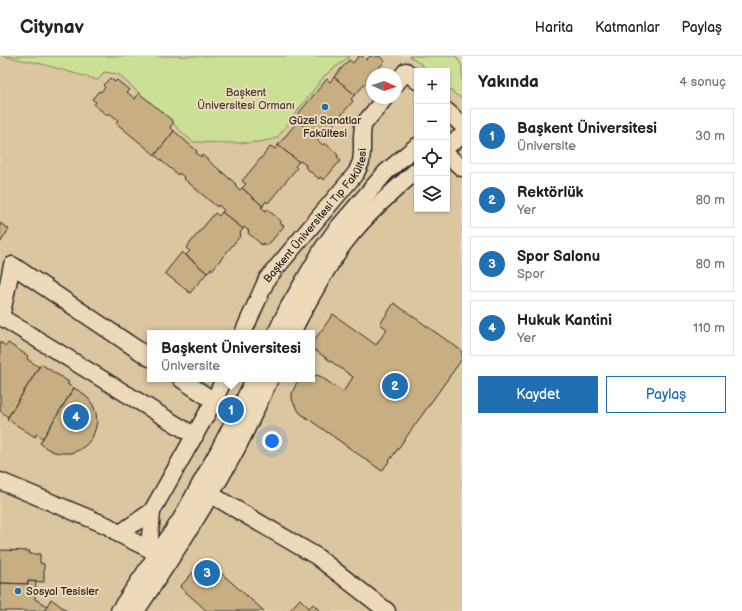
<!DOCTYPE html>
<html lang="tr">
<head>
<meta charset="utf-8">
<style>
	:root { --surface:#fff; --page:#f2f2f2; --text:#222; --muted:#767676; --line:#e0e0e0; --accent:#1f6fb2 }
	body { margin:0; font-family:"Balsamiq Sans",sans-serif; background:var(--page); color:var(--text) }
	.controls { position:absolute; right:12px; top:12px; display:grid; overflow:hidden; border-radius:0px; box-shadow:0 1px 3px #0004 }
	.controls button { width:36px; height:36px; display:grid; place-items:center; padding:0; border:0; border-bottom:1px solid var(--line); background:var(--surface); color:var(--text); font:20px sans-serif }
	.compass { position:absolute; left:366px; top:12px; width:36px; height:36px; border-radius:50%; background:var(--surface); box-shadow:0 1px 3px #0004; rotate:93deg }
	.you { position:absolute; left:272px; top:385px; width:14px; height:14px; margin:-10px; border:3px solid #fff; border-radius:50%; background:#1a73e8; box-shadow:0 0 0 6px #1a73e833 }
	.badge { display:grid; place-items:center; width:26px; height:26px; border-radius:50%; background:var(--accent); color:#fff; font-size:13px; font-weight:700 }
	.pin { position:absolute; translate:-50% -50%; border:2px solid #fff; box-shadow:0 1px 4px #0006 }
	.popup { position:absolute; left:147px; top:274px; width:168px; height:52px; box-sizing:border-box; display:grid; place-content:center; border-radius:0px; background:var(--surface); filter:drop-shadow(0 1px 3px #0005); font-size:13px; white-space:nowrap; color:var(--muted) }
	.popup b { font-size:15px; color:var(--text) }
	.popup::after { content:''; position:absolute; left:50%; top:100%; margin-left:-8px; border:8px solid transparent; border-top-color:var(--surface) }
	.list { margin:0; padding:0; list-style:none }
	h2 { display:flex; justify-content:space-between; align-items:center; height:52px; margin:0; padding:0 16px; font-size:17px }
	h2 small { font-size:13px; font-weight:400; color:var(--muted) }
	.list li { display:grid; grid-template-columns:26px 1fr auto; gap:12px; align-items:center; box-sizing:border-box; height:56px; margin:0 8px 8px; padding:0 8px; border:1px solid var(--line); border-radius:0px }
	.list b { display:block; font-size:15px; white-space:nowrap }
	.list p { margin:0; font-size:13px; white-space:nowrap; color:var(--muted) }
	.list em { font-size:13px; font-style:normal; color:var(--muted) }
	.actions { display:flex; gap:8px; padding:12px 16px }
	.actions a { flex:1; padding:9px 0; border:1px solid var(--accent); border-radius:0px; text-align:center; font-size:14px; color:var(--accent) }
	.actions .main { background:var(--accent); color:#fff }
	.icon { flex:none; width:22px; height:22px; fill:none; stroke:currentColor; stroke-width:2; stroke-linecap:round; stroke-linejoin:round }
	.map { position:relative; flex:none; width:462px; height:555px; overflow:hidden }
	header { display:flex; align-items:center; gap:24px; box-sizing:border-box; height:56px; padding:0 20px; background:var(--surface); border-bottom:1px solid var(--line) }
	header strong { font-size:19px }
	nav { display:flex; gap:22px; margin-inline-start:auto; font-size:14px }
	main { display:flex }
	aside { flex:1; background:var(--surface) }
	.map>svg:first-child { display:block }
	.built { fill:#dbc6a0; fill-rule:evenodd }
	.green { fill:#cbe095; stroke:#7b8660 }
	.building { fill:#c8af83; stroke:#2b2b2b }
	.lines { fill:none; stroke-linecap:round; stroke-linejoin:round }
	.minor-casing { stroke:#2b2b2b; stroke-width:19 }
	.minor { stroke:#eedab8; stroke-width:16 }
	.poi-dot { fill:#1f6fb2; stroke:#eedab8; stroke-width:1.5 }
	.labels { text-anchor:middle; dominant-baseline:central; stroke-width:4; stroke-linejoin:round; paint-order:stroke }
	.park-label { font-size:11px; fill:#43463b; stroke:#eedab8 }
	.poi-label { font-size:11px; fill:#2b2b2b; stroke:#eedab8 }
	.street-label { font-size:11px; fill:#2b2b2b; stroke:#eedab8 }
</style>
</head>
<body>
<header>
<strong>Citynav</strong>
<nav><a>Harita</a><a>Katmanlar</a><a>Paylaş</a></nav>
</header>
<main>
<div class="map">
<svg width="462" height="555" viewBox="0 0 462 555">
	<rect width="100%" height="100%" fill="#e9d4af"/>
	<filter id="ink" filterUnits="userSpaceOnUse"><feTurbulence type="fractalNoise" baseFrequency=".025" numOctaves="2"/><feDisplacementMap in="SourceGraphic" scale="8" xChannelSelector="R" yChannelSelector="G"/><feConvolveMatrix kernelMatrix="1 2 1 2 8 2 1 2 1" color-interpolation-filters="sRGB"/></filter>
	<g filter="url(#ink)">
		<!-- built -->
		<path class="built" d="M0 0H425L445 15H417V153H447V16L462 27V555H0ZM372 18H396V42H372ZM150 277H312V323H150Z"/>
		<!-- green -->
		<g class="green">
			<path d="M2 0H350L324 20 277 82C254 90 218 86 193 86L118 18 104 16 98 24 38 7Z"/>
			<path d="M409 0H456L462 10V42L456 39 447 31V15H429L422 9Z"/>
		</g>
		<!-- building -->
		<g class="building">
			<path d="M359 0H362L366 4 370 0H374L376 2 377 0H379L385 5 373 18H372V20L355 39 334 21 349 4 353 7Z"/>
			<path d="M334 21 355 39 351 43 353 45 324 80 322 78 318 82 298 65 301 61 298 58 327 23 330 26Z"/>
			<path d="M110 22 115 26 117 24 129 34 127 36 135 43 139 37 174 66 170 71 174 75 155 99 116 67 118 64 109 57 107 59 94 49 96 46 92 43 99 35 101 36 105 31 103 29Z"/>
			<path d="M298 65 318 82 317 84 323 89 325 87 338 99 337 101 341 104 324 124 320 121 319 123 305 111 306 109 300 105 299 106 278 89Z"/>
			<path d="M174 75 197 95 196 97 201 101 202 99 236 128 235 129 240 134 242 132 263 150 261 151 266 155 267 153 281 165 280 167 284 170 267 190 263 187 262 189 248 177 249 175 244 171 243 173 222 156 224 154 218 149 217 151 183 122 184 121 179 117 178 119 155 99Z"/>
			<path d="M278 89 299 106 295 110 297 112 268 147 266 145 263 150 242 132 246 128 242 125 271 90 275 93Z"/>
			<path d="M222 156 243 173 240 177 241 179 212 214 211 212 207 217 186 199 190 195 186 192 215 157 219 160Z"/>
			<path d="M0 167 9 173 0 187Z"/>
			<path d="M182 196 207 217 190 237 165 217Z"/>
			<path d="M394 247 462 295V303L382 415 300 357 294 348 292 343V338L296 328 299 324 301 323H312V319H314L320 320 324 323 343 336 353 321 312 292V288L333 258 376 289 387 273 380 268Z"/>
			<path d="M0 286 6 290 8 287 28 300 27 303 39 311 8 361 0 355Z"/>
			<path d="M41 308 69 326 67 328 74 332 43 382 36 378 35 381 7 363Z"/>
			<path d="M74 332 81 336 88 342 93 349 96 357 97 366 95 374 92 382 86 389 79 394 71 397H63L54 396 46 392 40 387Z"/>
			<path d="M0 494 30 495 29 498H40V507L44 508V526L28 525V528L0 527Z"/>
			<path d="M205 503 264 555H207L180 531Z"/>
			<path d="M28 525 36 526 35 543 47 550 44 555H0V527L28 528Z"/>
			<path d="M51 543 66 554 65 555H44Z"/>
			<path d="M300 543 309 552 313 548 320 555H289Z"/>
		</g>
		<g class="lines">
			<defs>
				<g id="minor">
					<path d="M396 28 406 15 417 25"/>
					<path d="M447 55 462 69"/>
					<path d="M447 90 462 80"/>
					<path d="M447 99 462 112"/>
					<path id="s1" d="M243 277 267 223 356 117 361 106 362 96V80L363 69 385 42"/>
					<path d="M276 277 288 252 323 192 336 174 386 116 407 98 417 90"/>
					<path d="M292 277C299 262 307 248 315 234 325 217 334 200 346 185 367 158 392 136 417 114"/>
					<path d="M150 302 12 209 1 261 195 380"/>
					<path d="M181 323 214 345"/>
					<path d="M0 425 108 470 119 478 149 493 166 505"/>
					<path d="M203 434 316 500 387 555"/>
					<path d="M119 478 152 455 214 345 224 323"/>
					<path d="M149 493 152 455"/>
					<path d="M119 555 181 463 219 394 238 357 254 323"/>
					<path d="M136 555C172 502 207 448 237 392 249 369 259 346 270 323"/>
				</g>
			</defs>
			<!-- minor casing -->
			<use href="#minor" class="minor-casing"/>
			<!-- minor -->
			<use href="#minor" class="minor"/>
		</g>
	</g>
	<!-- markers -->
	<g class="poi-dot">
		<circle cx="325" cy="51" r="4"/>
		<circle cx="18" cy="535" r="4"/>
	</g>
	<g class="labels">
		<!-- park labels -->
		<g class="park-label">
			<text x="246" y="36">Başkent<tspan x="246" dy="13">Üniversitesi Ormanı</tspan></text>
		</g>
		<!-- poi labels -->
		<g class="poi-label">
			<text x="325" y="64">Güzel Sanatlar<tspan x="325" dy="13">Fakültesi</tspan></text>
			<text x="26" y="535" text-anchor="start">Sosyal Tesisler</text>
		</g>
		<!-- street labels -->
		<g class="street-label">
			<text stroke="none"><textPath href="#s1" startOffset="140">Başkent Üniversitesi Tıp Fakültesi</textPath></text>
		</g>
	</g>
</svg>
<div class="controls">
<button>+</button>
<button>−</button>
<button><svg class="icon" aria-label="locate" viewBox="0 0 24 24"><circle cx="12" cy="12" r="6"/><path d="M12 2v4M12 18v4M2 12h4M18 12h4"/></svg></button>
<button><svg class="icon" aria-label="layers" viewBox="0 0 24 24"><path d="M12 4l9 5-9 5-9-5zM3 14l9 5 9-5"/></svg></button>
</div>
<svg class="compass" viewBox="-18 -18 36 36"><path d="M0-13l5 13h-10z" fill="#e53935"/><path d="M0 13l5-13h-10z" fill="#767676"/></svg>
<div class="you"></div>
<div class="pin badge" style="left:231px;top:354px">1</div>
<div class="popup"><b>Başkent Üniversitesi</b>Üniversite</div>
<div class="pin badge" style="left:395px;top:330px">2</div>
<div class="pin badge" style="left:207px;top:517px">3</div>
<div class="pin badge" style="left:76px;top:361px">4</div>
</div>
<aside>
<h2>Yakında<small>4 sonuç</small></h2>
<ul class="list">
<li><span class="badge">1</span><div><b>Başkent Üniversitesi</b><p>Üniversite</p></div><em>30 m</em></li>
<li><span class="badge">2</span><div><b>Rektörlük</b><p>Yer</p></div><em>80 m</em></li>
<li><span class="badge">3</span><div><b>Spor Salonu</b><p>Spor</p></div><em>80 m</em></li>
<li><span class="badge">4</span><div><b>Hukuk Kantini</b><p>Yer</p></div><em>110 m</em></li>
</ul>
<div class="actions"><a class="main">Kaydet</a><a>Paylaş</a></div>
</aside>
</main>
</body>
</html>
